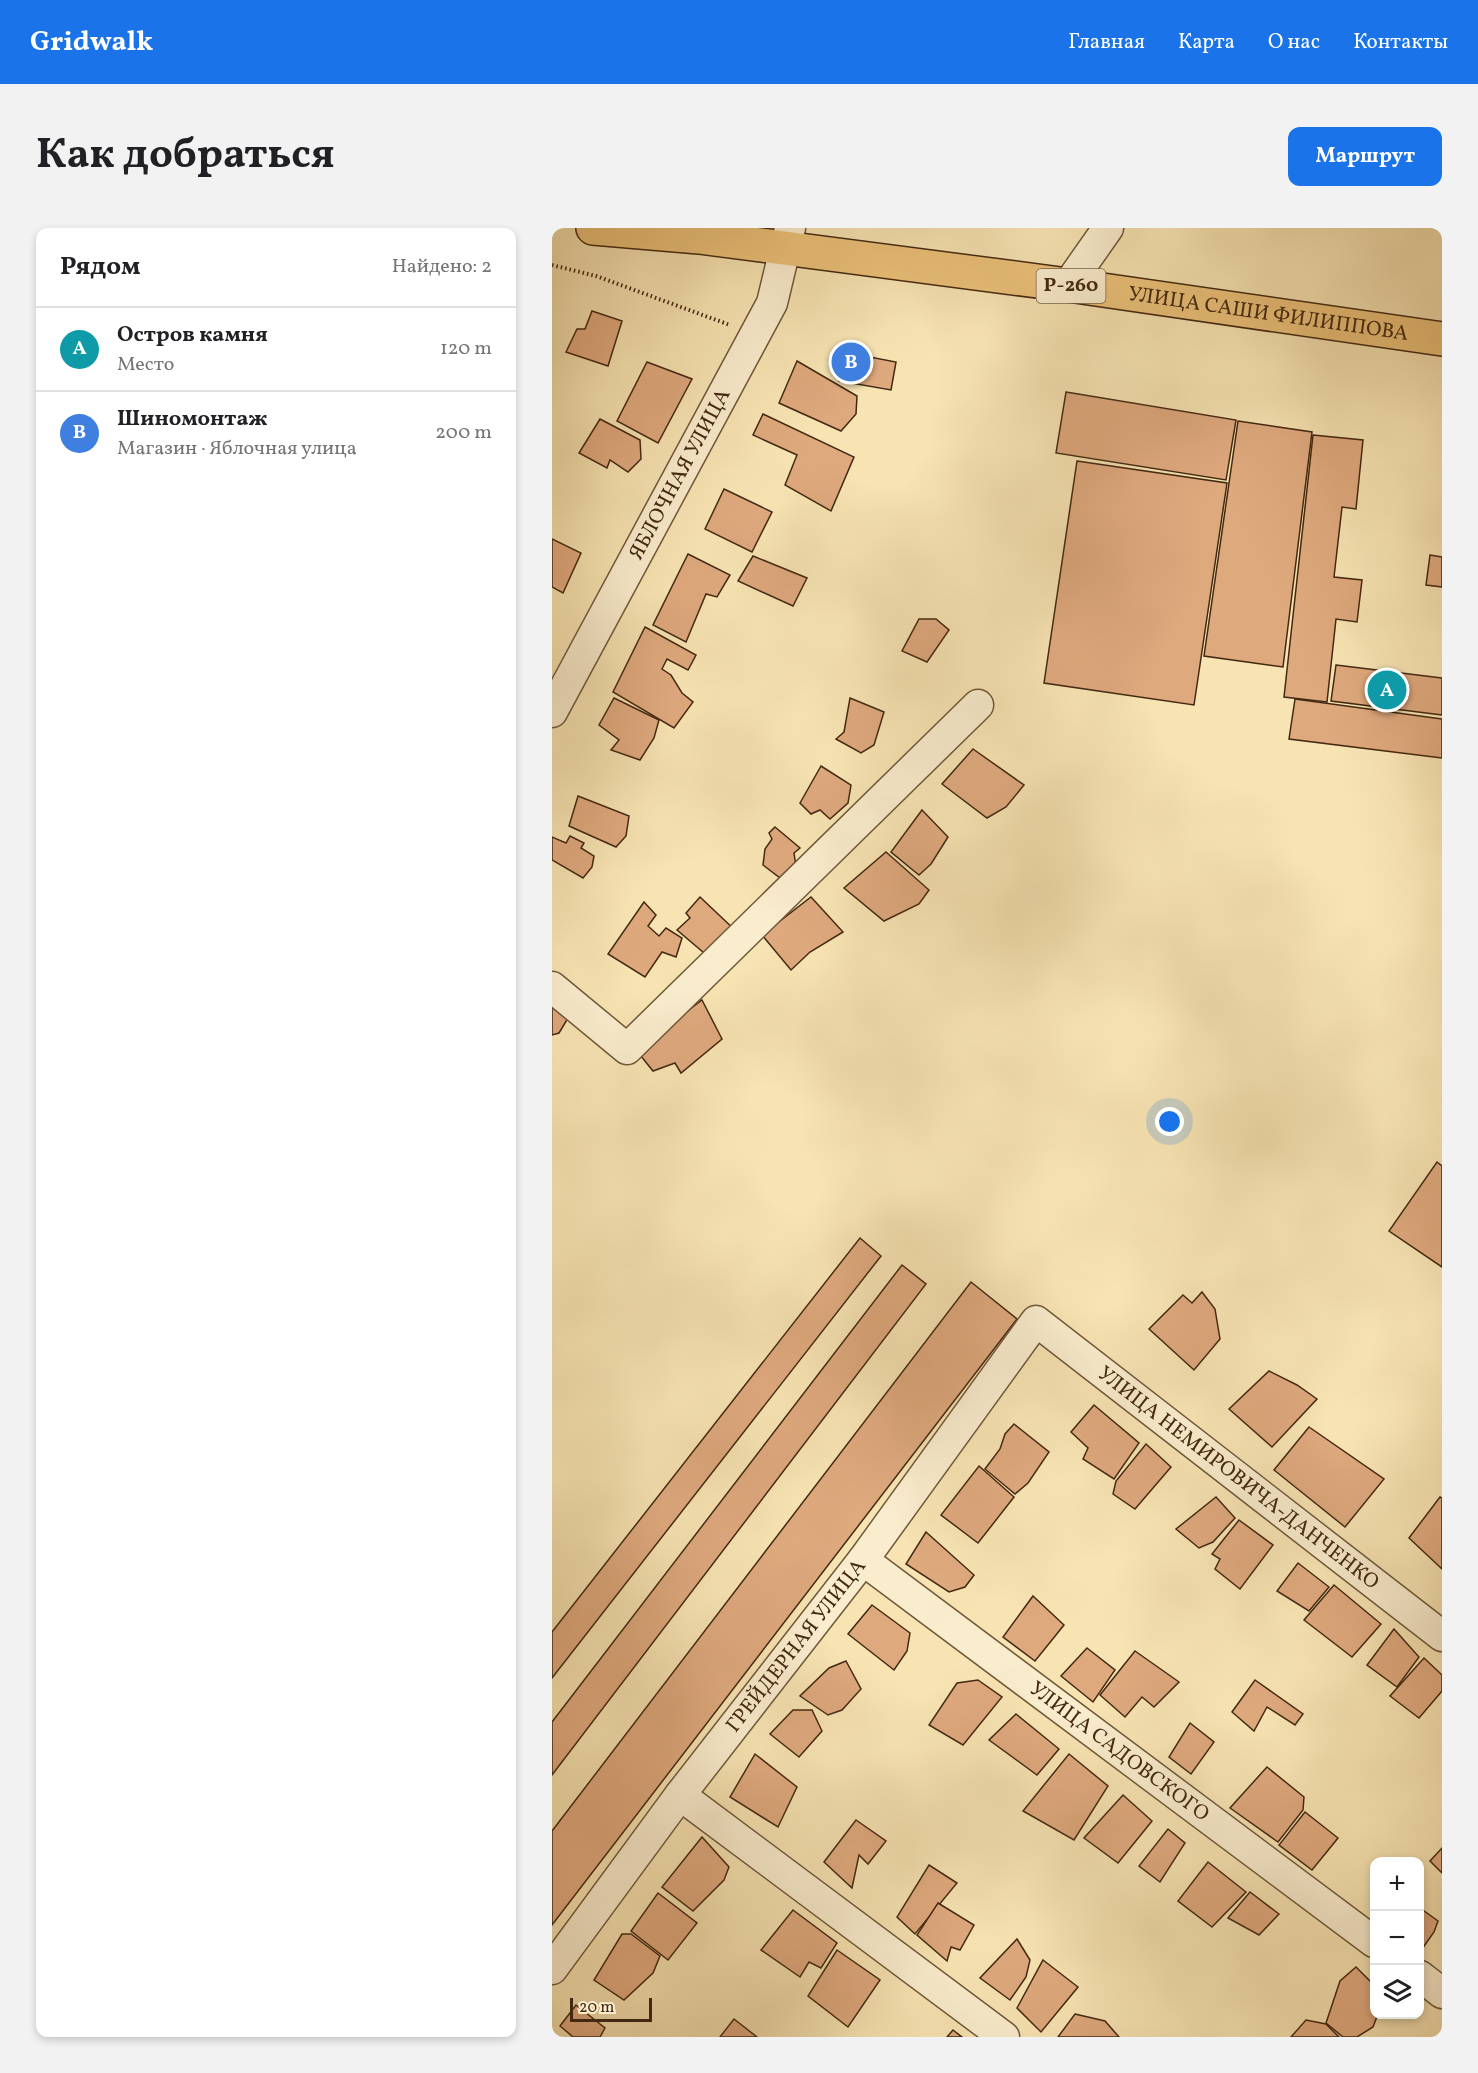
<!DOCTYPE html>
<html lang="ru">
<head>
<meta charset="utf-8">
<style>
	:root { --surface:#fff; --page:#f2f2f2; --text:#202124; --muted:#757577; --line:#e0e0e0; --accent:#1a73e8 }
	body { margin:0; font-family:Vollkorn,serif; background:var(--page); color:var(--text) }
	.controls { position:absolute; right:18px; bottom:18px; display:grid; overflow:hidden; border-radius:12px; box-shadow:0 3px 9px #0003 }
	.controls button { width:54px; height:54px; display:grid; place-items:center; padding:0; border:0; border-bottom:2px solid var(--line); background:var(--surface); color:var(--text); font:30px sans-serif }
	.scale { position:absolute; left:18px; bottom:15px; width:82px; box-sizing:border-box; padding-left:6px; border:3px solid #432911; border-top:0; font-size:16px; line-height:21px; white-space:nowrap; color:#432911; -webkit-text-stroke:4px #faedce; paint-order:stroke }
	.you { position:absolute; left:618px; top:894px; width:21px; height:21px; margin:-15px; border:4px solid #fff; border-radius:50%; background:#1a73e8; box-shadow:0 0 0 9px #1a73e833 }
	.badge { display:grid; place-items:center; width:39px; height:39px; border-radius:50%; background:var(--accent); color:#fff; font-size:20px; font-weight:700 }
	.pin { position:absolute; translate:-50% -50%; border:3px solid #fff; box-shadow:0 2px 6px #0006 }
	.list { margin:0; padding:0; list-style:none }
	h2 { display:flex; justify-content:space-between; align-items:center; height:78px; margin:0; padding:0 24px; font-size:26px }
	h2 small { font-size:20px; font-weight:400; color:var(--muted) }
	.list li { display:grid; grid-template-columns:39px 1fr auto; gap:18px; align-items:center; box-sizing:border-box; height:84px; padding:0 24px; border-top:2px solid var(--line) }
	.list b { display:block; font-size:22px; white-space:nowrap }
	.list p { margin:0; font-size:20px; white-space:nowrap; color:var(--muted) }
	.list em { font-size:20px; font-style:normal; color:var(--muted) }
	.icon { flex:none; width:33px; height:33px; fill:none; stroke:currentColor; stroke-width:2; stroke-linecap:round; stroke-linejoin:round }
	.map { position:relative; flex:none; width:890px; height:1809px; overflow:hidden; border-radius:12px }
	header { display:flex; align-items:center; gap:36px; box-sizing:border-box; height:84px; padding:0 30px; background:var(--accent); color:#fff }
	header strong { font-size:28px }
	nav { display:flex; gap:33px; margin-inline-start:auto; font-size:21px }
	.intro { display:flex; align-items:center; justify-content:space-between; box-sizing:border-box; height:144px; padding:0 36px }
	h1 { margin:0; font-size:42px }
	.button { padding:15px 27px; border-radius:12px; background:var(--accent); color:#fff; font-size:21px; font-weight:700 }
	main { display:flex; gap:36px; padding:0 36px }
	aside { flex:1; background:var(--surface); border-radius:12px; box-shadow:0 3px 9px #0003 }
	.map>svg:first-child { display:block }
	.building { fill:#dfa97e; stroke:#432911; stroke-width:1.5 }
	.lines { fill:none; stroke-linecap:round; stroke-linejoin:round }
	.street-casing { stroke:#70583a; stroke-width:33 }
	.highway-casing { stroke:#432911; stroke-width:36 }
	.path { stroke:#432911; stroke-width:4; stroke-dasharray:1.5 3; stroke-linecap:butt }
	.street { stroke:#faedce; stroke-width:30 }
	.highway { stroke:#ecc27a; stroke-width:33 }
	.labels { text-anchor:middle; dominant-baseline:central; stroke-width:4.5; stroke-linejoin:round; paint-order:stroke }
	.shield { fill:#faedce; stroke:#7a644a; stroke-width:1.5 }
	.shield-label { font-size:20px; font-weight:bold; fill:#432911 }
	.street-label { font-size:21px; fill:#432911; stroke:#faedce }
</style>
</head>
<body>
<header>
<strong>Gridwalk</strong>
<nav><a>Главная</a><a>Карта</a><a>О нас</a><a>Контакты</a></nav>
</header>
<div class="intro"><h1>Как добраться</h1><a class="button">Маршрут</a></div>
<main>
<aside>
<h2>Рядом<small>Найдено: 2</small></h2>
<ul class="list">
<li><span class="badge" style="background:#0f9aa8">A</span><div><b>Остров камня</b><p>Место</p></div><em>120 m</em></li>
<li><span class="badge" style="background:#3f7fe0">B</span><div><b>Шиномонтаж</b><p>Магазин · Яблочная улица</p></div><em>200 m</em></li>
</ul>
</aside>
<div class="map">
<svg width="890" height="1809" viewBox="0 0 890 1809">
	<rect width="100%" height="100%" fill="#f8e4b3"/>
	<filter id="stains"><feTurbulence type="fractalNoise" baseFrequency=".00333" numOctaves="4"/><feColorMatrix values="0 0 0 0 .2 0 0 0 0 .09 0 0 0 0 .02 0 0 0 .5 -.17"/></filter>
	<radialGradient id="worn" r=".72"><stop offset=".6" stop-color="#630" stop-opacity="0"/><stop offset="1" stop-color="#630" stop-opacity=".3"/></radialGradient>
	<!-- building -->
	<g class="building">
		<path d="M40 83 70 93 56 138 14 124 25 101H33Z"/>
		<path d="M292 124 344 134 339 162 287 153Z"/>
		<path d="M245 133 305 168 304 186 289 203 227 175Z"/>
		<path d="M95 134 140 151 106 215 65 193Z"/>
		<path d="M514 164 684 192 674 252 504 225Z"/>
		<path d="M211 186 302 229 279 283 233 257 245 227 201 207Z"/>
		<path d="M48 191 88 212 89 231 76 244 58 232 55 240 27 225Z"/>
		<path d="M686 193 760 204 731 439 652 428Z"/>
		<path d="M761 207 811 212 804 281 790 279 782 349 810 352 805 394 784 391 775 474 732 469Z"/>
		<path d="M525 233 675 255 642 477 492 455Z"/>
		<path d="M172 261 220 284 200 324 153 301Z"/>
		<path d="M0 311 29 325 11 365 0 359Z"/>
		<path d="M136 326 178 347 165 369 154 366 134 414 101 397Z"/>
		<path d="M878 327 890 329V359L874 357Z"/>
		<path d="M201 328 255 350 241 378 186 353Z"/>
		<path d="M367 391H384L397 402 375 434 350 423Z"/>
		<path d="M93 399 144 427 136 442 115 431 110 441 119 447 130 465 141 474 122 500 61 464Z"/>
		<path d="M784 437 890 450V487L779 473Z"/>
		<path d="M62 470 107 492 102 510 88 532 59 522 67 512 47 497Z"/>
		<path d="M298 470 332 484 322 517 309 525 284 511 292 504Z"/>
		<path d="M743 471 890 491V530L737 511Z"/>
		<path d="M421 521 472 557 454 579 435 590 390 556Z"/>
		<path d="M269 538 299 557 296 575 278 591 268 582 259 586 248 575Z"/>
		<path d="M26 568 77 588 74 608 64 619 17 598Z"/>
		<path d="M370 582 396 609 379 636 367 647 339 624Z"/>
		<path d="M223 599 248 620 242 625 245 645 232 653 211 637 213 621 220 611 217 605Z"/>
		<path d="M18 608 32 615 29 620 42 628 40 639 31 650 0 632V609L14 615Z"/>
		<path d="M334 624 377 662 367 676 332 693 292 660Z"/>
		<path d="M148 669 185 704 158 730 125 702 138 690 134 685Z"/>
		<path d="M259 669 291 704 258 724 239 742 210 707Z"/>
		<path d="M92 674 104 687 96 698 107 708 114 700 130 710 124 729 110 724 93 749 56 726Z"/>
		<path d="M0 754 25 775 7 805 0 807Z"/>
		<path d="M150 772 170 811 129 845 123 835 101 843 84 822Z"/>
		<path d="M885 934 890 938V1039L837 1003Z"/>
		<path d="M308 1010 329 1028 0 1450V1404Z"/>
		<path d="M350 1037 374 1056 0 1547V1494Z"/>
		<path d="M419 1054 465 1091 0 1697V1603Z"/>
		<path d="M650 1064 663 1081 668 1111 642 1142 597 1101 631 1067 640 1075Z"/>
		<path d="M717 1143 745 1157 765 1171 720 1219 677 1181Z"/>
		<path d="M542 1177 587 1215 562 1251 531 1231 536 1220 519 1204Z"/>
		<path d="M462 1196 497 1224 476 1255 463 1266 433 1241 448 1221 453 1206Z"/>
		<path d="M757 1199 832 1251 793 1299 722 1242Z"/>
		<path d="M594 1216 619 1239 583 1281 561 1266 564 1253Z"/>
		<path d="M427 1238 462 1269 426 1315 389 1287Z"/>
		<path d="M664 1269 683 1290 661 1314 647 1320 624 1301Z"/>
		<path d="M888 1269 890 1270V1341L857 1310Z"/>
		<path d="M687 1292 721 1317 688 1361 663 1341 668 1331 660 1326Z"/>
		<path d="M374 1304 422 1347 413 1359 397 1364 354 1336Z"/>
		<path d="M746 1335 777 1359 757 1383 725 1363Z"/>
		<path d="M782 1357 829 1396 800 1429 752 1392Z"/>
		<path d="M481 1368 512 1397 483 1433 451 1409Z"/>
		<path d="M320 1377 358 1405 355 1423 342 1442 296 1406Z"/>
		<path d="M842 1401 867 1429 845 1459 815 1437Z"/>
		<path d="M535 1420 563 1442 541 1474 509 1448Z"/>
		<path d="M583 1423 627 1454 602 1479 590 1469 573 1489 548 1467Z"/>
		<path d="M872 1430 890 1447V1463L867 1490 838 1468Z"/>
		<path d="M294 1433 309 1461 290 1482 276 1487 248 1468 277 1440Z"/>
		<path d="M426 1452 450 1469 411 1517 377 1497 405 1455Z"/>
		<path d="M703 1452 751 1486 743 1497 715 1479 702 1503 680 1484Z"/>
		<path d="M241 1482H260L270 1503 247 1529 218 1506Z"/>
		<path d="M464 1486 507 1521 485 1547 437 1512Z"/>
		<path d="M638 1495 662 1514 639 1546 617 1529Z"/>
		<path d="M203 1526 245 1559 226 1599 178 1569Z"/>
		<path d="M517 1526 556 1558 522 1612 471 1583Z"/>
		<path d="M715 1539 752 1569 751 1582 726 1614 678 1580Z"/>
		<path d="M571 1567 600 1593 566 1635 532 1610Z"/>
		<path d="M753 1584 786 1610 760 1642 727 1617Z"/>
		<path d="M304 1592 334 1613 316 1636 307 1627 300 1660 272 1634Z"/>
		<path d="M616 1601 633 1615 608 1654 587 1638Z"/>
		<path d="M150 1609 177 1639 172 1652 141 1683 110 1659Z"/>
		<path d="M890 1620V1645L878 1633Z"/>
		<path d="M656 1634 694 1664 660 1699 626 1673Z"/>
		<path d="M377 1637 405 1655 363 1706 345 1689Z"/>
		<path d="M698 1664 727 1686 707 1707 676 1690Z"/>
		<path d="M106 1665 145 1695 116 1732 79 1703Z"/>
		<path d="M386 1675 422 1697 408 1722 399 1719 395 1733 365 1707Z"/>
		<path d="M868 1680 886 1693 882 1704 870 1721 868 1719Z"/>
		<path d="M241 1682 285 1715 269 1740 257 1734 248 1749 209 1722Z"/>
		<path d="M70 1706H79L108 1728 101 1745 72 1772 42 1752Z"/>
		<path d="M465 1711 478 1732 474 1749 458 1772 428 1750Z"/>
		<path d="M285 1722 328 1752 296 1799 256 1768Z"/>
		<path d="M491 1732 526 1759 489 1804 465 1780Z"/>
		<path d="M804 1739 822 1757V1786H826L821 1799 805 1809H791L774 1795 788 1753Z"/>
		<path d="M24 1777 53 1800 48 1809H21L8 1798Z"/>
		<path d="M523 1786 553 1793 567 1809H506Z"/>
		<path d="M182 1791 205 1809H168Z"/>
		<path d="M754 1792 774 1796 787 1809H739Z"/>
		<path d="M401 1802 410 1809H395Z"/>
	</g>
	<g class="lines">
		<defs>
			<g id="street">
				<path d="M516 57 556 0"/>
				<path id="s1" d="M0 484 220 75 238 0"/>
				<path d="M0 759 75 821 426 477"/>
				<path id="s2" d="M311 1332 822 1714"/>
				<path d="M128 1567 452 1809"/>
				<path id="s3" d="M0 1741 128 1567 311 1332 484 1093 890 1408"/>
				<path d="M868 1748 890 1765"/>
			</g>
			<g id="highway">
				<path id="s4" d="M41 0 147 9 516 57 890 111"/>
			</g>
		</defs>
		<!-- street casing -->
		<use href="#street" class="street-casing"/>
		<!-- highway casing -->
		<use href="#highway" class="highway-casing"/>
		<!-- path -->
		<path class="path" d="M0 37 44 48 178 97"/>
		<!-- street -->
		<use href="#street" class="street"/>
		<!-- highway -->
		<use href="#highway" class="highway"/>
	</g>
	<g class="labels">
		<!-- shield labels -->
		<rect class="shield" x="484.5" y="41" width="69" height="34" rx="4.5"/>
		<g class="shield-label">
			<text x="519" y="58">Р-260</text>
		</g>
		<!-- street labels -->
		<g class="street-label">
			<text stroke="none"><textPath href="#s4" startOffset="681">УЛИЦА САШИ ФИЛИППОВА</textPath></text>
			<text stroke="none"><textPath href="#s1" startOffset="270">ЯБЛОЧНАЯ УЛИЦА</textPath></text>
			<text stroke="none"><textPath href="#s3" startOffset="1065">УЛИЦА НЕМИРОВИЧА-ДАНЧЕНКО</textPath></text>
			<text stroke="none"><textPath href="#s3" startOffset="405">ГРЕЙДЕРНАЯ УЛИЦА</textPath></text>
			<text stroke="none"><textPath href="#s2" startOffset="320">УЛИЦА САДОВСКОГО</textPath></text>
		</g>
	</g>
	<rect width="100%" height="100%" filter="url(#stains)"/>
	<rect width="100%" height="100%" fill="url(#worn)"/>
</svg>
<div class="controls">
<button>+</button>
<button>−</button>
<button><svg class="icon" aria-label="layers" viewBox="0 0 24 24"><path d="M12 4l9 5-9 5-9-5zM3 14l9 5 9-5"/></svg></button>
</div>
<div class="scale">20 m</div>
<div class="you"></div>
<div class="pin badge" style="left:835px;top:462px;background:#0f9aa8">A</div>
<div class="pin badge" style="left:299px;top:134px;background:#3f7fe0">B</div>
</div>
</main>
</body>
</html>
